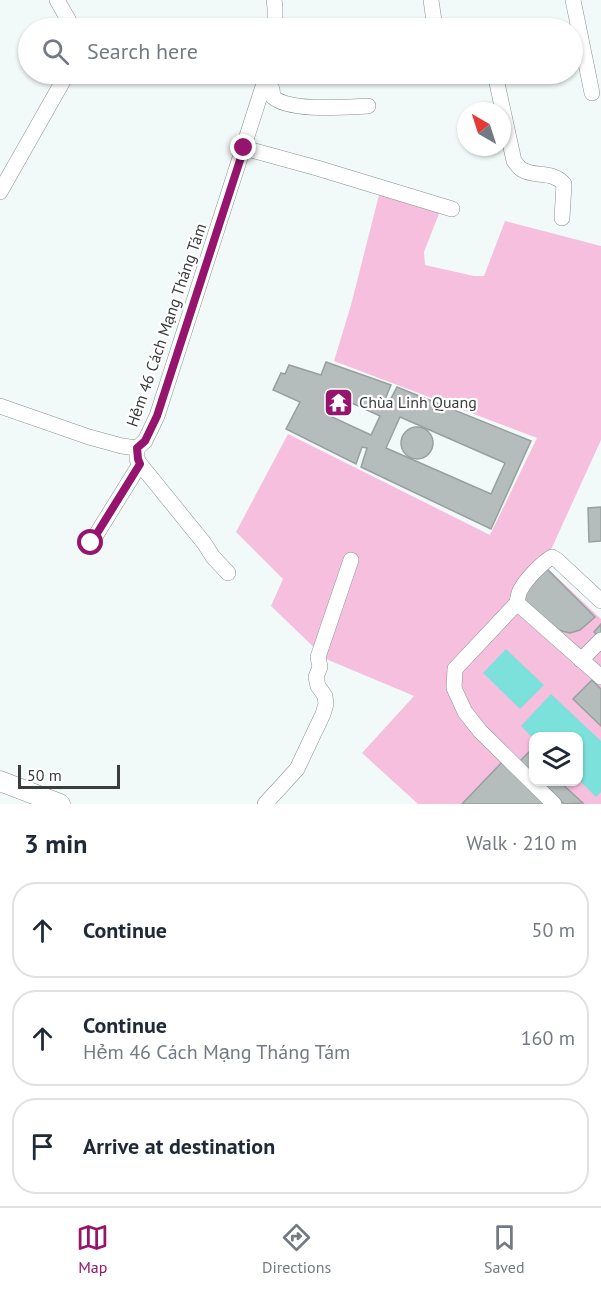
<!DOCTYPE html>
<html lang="en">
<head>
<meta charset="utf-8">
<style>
	:root { --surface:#fff; --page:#f2f2f3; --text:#1f2937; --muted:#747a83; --line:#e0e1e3; --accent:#95146d }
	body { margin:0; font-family:"PT Sans",sans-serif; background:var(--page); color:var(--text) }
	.controls { position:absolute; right:18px; bottom:18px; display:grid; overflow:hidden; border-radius:12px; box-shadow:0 2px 4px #0004 }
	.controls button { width:54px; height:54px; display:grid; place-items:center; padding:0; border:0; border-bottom:2px solid var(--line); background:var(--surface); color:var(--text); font:30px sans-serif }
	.compass { position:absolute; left:457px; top:102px; width:54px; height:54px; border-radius:50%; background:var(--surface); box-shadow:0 2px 4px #0004; rotate:321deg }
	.scale { position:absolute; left:18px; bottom:15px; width:102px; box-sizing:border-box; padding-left:6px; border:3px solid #3a3d3c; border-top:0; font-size:16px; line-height:21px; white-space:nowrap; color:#3a3d3c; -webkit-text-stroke:4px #fff; paint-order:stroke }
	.stop { position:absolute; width:18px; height:18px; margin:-14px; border:4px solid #95146d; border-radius:50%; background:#fff }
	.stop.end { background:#95146d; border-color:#fff; box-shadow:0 2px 6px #0008 }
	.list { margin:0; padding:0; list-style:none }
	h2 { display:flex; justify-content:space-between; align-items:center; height:78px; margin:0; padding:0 24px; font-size:26px }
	h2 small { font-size:20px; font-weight:400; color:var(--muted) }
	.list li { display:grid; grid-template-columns:39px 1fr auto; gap:18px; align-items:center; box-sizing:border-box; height:96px; margin:0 12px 12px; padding:0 12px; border:2px solid var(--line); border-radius:24px }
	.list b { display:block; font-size:22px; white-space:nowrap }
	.list p { margin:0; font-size:20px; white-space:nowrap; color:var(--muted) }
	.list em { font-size:20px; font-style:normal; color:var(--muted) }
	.icon { flex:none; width:33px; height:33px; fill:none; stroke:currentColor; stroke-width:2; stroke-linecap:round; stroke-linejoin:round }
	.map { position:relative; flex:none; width:601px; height:804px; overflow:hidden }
	.search { position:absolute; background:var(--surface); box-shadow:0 2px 4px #0004; left:18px; right:18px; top:18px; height:66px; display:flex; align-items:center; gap:15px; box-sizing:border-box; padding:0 21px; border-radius:33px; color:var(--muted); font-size:22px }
	.sheet { height:402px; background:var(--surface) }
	nav { display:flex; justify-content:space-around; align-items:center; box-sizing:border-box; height:84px; border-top:2px solid var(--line); background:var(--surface); font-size:16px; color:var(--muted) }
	nav a { display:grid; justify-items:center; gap:3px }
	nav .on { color:var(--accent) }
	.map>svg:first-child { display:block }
	.green { fill:#f7bfde; fill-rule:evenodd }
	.water { fill:#7be1da }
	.building { fill:#b5bdbc; stroke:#98a09f; stroke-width:1.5; fill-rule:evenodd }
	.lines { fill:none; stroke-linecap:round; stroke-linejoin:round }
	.minor-casing { stroke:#899190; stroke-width:16 }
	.major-casing { stroke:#899190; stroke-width:21 }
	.minor { stroke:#fff; stroke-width:15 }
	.major { stroke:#fff; stroke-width:20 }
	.route { stroke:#95146d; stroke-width:8 }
	.labels { text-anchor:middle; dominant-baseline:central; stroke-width:4.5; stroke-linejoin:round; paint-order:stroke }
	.street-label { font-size:16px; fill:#3a3d3c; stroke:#fff }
	.poi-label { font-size:16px; fill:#3a3d3c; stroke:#fff; text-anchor:start }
</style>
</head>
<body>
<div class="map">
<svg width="601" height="804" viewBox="0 0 601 804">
	<rect width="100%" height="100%" fill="#f2faf9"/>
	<!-- green -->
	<path class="green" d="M379 195 440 211 424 252 425 265 474 276H484L505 221 601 246V440L544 565 601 619V804H418L362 753 414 696 326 659 271 606 283 579 236 532 288 434 490 535 537 438 334 361 351 305ZM534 736H578V782H534Z"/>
	<!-- water -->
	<g class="water">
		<path d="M506 649 544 685 520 709 483 673Z"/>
		<path d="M551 694 601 741V792L596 797 579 780 578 736H534L533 738 521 726Z"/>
	</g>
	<!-- building -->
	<g class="building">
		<path d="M326 362 391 385 384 402 388 404 397 387 531 441 491 529 361 467 367 448 362 447 356 464 286 429 300 402 273 390 281 373 285 374 289 365 321 375ZM341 398 380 416 371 435 332 417ZM400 417 505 463 491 494 386 448Z"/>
		<circle cx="417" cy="443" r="16"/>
		<path d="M601 507V541L589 542 588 508Z"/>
		<path d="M546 568 595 617 580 630 570 633 558 630 512 601Z"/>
		<path d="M601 624V639L594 632Z"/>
		<path d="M592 680 601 689V726L573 699Z"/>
		<path d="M529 752 534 756V774L520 761Z"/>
		<path d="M504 760 549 804H462Z"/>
		<path d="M541 782H560L583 803 564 804Z"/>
	</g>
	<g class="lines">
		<defs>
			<g id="minor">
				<path d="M57 0 73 28"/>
				<path d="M274 0 275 7V28"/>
				<path d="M431 0 435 28"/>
				<path d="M573 0 592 93"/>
				<path d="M495 74 514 161C516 163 518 167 521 169 534 178 553 170 564 184L562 218"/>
				<path d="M265 82 272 89 273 97C290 112 345 107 368 106"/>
				<path d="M244 148 317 168 452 209"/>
				<path d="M0 192 67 74"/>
				<path d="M0 406 89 437 122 446 137 448 145 441 157 416 267 74"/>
				<path d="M137 448V459L140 464 204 543 213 557 228 573"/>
				<path d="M91 543 140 464"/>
				<path d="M517 603C518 598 518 593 521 589 526 579 543 562 552 557L557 560 601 601"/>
				<path d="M581 660 601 640"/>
				<path d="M265 804 297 769 323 714 326 704 325 696 318 686 316 677 320 667 318 657 351 560"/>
				<path d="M554 804 480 731 465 712 454 688 455 669 517 603 601 677"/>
			</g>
			<path id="major" d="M0 781 60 804"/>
		</defs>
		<!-- minor casing -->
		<use href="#minor" class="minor-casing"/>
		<!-- major casing -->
		<use href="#major" class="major-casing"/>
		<!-- minor -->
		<use href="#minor" class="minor"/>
		<!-- major -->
		<use href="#major" class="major"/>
	</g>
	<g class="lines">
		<!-- route -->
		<path class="route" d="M91 543 140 464 138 459 137 448 145 441 157 416 244 148"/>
	</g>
	<!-- icons -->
	<defs>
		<symbol id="temple-square" viewBox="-11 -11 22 22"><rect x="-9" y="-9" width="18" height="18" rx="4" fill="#95146d" stroke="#fff"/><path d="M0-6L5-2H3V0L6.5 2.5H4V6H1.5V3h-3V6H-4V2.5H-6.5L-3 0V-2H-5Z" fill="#fff"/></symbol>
	</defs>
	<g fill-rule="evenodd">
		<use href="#temple-square" x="322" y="386" width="33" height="33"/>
	</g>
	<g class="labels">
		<!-- street labels -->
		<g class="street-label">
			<text transform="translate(166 325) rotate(-71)">Hẻm 46 Cách Mạng Tháng Tám</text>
		</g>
		<!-- poi labels -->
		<g class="poi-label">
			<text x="359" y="402">Chùa Linh Quang</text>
		</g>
	</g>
</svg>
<div class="controls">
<button><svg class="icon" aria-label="layers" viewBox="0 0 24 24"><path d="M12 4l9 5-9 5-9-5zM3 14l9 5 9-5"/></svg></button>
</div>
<svg class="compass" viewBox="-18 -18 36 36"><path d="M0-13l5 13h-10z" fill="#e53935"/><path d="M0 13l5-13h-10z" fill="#747a83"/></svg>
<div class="scale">50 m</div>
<div class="stop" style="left:91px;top:543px"></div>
<div class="stop end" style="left:244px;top:148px"></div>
<div class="search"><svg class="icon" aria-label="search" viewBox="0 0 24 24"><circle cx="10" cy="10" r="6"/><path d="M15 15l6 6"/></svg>Search here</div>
</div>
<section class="sheet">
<h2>3 min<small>Walk · 210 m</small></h2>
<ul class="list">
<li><svg class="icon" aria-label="ahead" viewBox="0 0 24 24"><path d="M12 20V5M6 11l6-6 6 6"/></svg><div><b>Continue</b></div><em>50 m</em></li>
<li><svg class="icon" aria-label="ahead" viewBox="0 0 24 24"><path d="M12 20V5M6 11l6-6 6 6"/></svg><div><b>Continue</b><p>Hẻm 46 Cách Mạng Tháng Tám</p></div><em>160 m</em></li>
<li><svg class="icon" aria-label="arrive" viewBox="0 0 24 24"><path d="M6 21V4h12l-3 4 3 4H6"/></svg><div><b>Arrive at destination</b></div></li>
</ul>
</section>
<nav>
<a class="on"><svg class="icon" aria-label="map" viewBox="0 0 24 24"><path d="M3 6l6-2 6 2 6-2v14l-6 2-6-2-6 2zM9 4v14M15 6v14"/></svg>Map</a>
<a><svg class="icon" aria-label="directions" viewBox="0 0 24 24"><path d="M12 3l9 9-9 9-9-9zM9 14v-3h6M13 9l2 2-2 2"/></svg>Directions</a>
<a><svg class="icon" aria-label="saved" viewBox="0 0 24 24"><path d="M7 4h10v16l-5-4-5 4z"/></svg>Saved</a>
</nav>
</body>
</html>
